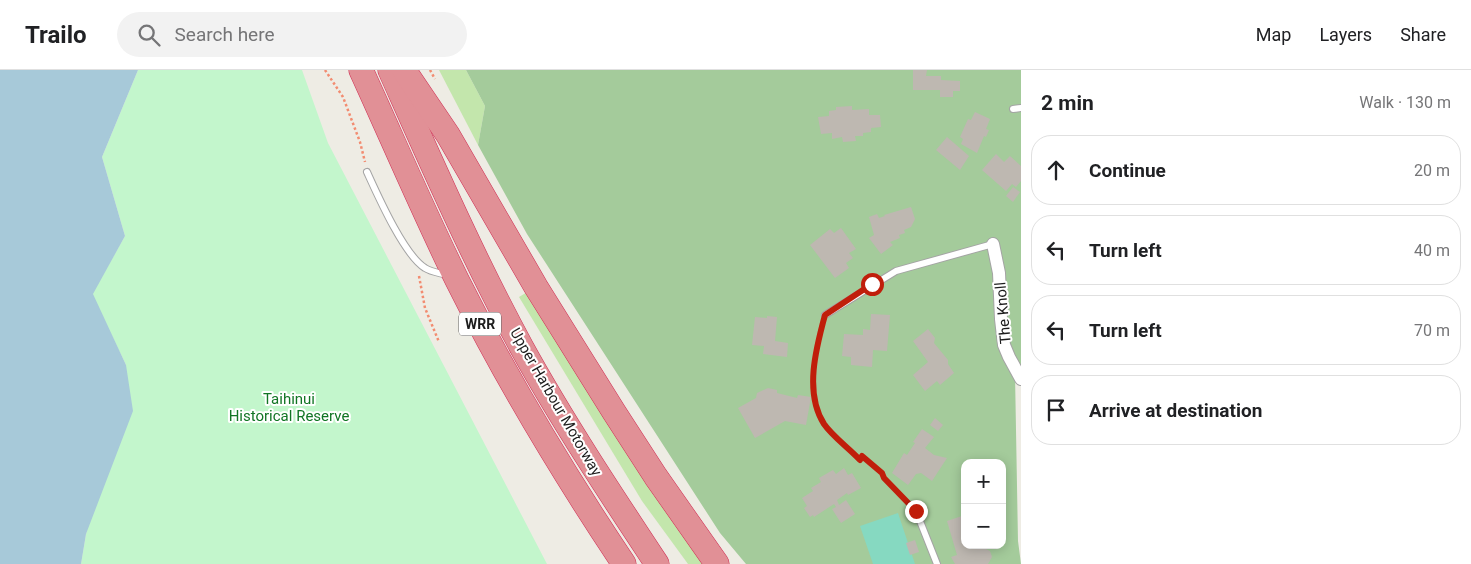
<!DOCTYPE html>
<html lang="en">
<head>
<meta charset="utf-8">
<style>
	:root { --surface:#fff; --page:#f2f2f2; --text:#202124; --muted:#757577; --line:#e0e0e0 }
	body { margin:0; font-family:Roboto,sans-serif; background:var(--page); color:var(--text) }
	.controls { position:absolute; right:15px; bottom:15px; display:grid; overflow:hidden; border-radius:10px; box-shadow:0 2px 12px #0003 }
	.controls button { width:45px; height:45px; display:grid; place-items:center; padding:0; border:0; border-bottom:1px solid var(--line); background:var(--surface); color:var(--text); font:25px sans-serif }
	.stop { position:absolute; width:15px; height:15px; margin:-11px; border:4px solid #c01e0b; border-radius:50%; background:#fff }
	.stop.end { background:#c01e0b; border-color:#fff; box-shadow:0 1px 5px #0008 }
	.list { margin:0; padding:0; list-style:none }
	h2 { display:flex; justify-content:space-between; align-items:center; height:65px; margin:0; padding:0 20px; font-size:21px }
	h2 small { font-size:16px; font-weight:400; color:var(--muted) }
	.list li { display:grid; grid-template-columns:32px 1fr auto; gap:15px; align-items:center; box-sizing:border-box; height:70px; margin:0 10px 10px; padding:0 10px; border:1px solid var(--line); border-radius:20px }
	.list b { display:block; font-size:19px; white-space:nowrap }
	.list em { font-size:16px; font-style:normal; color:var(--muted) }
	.icon { flex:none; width:28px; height:28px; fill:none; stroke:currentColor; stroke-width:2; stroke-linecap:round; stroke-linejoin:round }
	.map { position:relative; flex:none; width:1021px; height:494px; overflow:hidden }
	header { display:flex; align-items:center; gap:30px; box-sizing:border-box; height:70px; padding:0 25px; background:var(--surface); border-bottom:1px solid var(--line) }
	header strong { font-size:24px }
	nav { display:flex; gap:28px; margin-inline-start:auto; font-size:18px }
	.search { width:350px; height:45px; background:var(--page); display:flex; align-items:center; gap:12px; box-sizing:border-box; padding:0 18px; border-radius:28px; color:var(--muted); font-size:19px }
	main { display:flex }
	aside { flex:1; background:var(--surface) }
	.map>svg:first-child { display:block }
	.grass { fill:#c3e6ac }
	.forest { fill:#a4cb9b; fill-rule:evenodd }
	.park { fill:#c3f6cc }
	.pitch { fill:#86d9c1 }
	.water { fill:#a7c9d9 }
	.building { fill:#beb8b1 }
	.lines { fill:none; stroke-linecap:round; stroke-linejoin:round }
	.lane-casing { stroke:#a4a4a4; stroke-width:8 }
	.street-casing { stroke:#a4a4a4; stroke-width:14 }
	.highway-casing { stroke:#cf2e54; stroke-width:25 }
	.path { stroke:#f28c71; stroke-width:2.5; stroke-dasharray:2.5 2.5; stroke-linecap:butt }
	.lane { stroke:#fff; stroke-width:6 }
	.street { stroke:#fff; stroke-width:12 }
	.highway { stroke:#e19096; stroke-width:24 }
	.route { stroke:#c01e0b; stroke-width:6 }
	.labels { text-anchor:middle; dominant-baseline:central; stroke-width:4; stroke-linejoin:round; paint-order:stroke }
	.shield { fill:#fff; stroke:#616161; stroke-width:1 }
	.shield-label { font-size:14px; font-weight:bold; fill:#1d1d1d }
	.street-label { font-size:15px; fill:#1d1d1d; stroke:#fff }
	.park-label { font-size:15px; fill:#117524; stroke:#fff }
</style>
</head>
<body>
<header>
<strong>Trailo</strong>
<div class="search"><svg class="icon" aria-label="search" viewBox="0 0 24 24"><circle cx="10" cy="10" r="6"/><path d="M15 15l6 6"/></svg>Search here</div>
<nav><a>Map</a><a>Layers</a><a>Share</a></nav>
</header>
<main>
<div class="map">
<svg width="1021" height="494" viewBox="0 0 1021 494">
	<rect width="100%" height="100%" fill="#eeece4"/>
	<!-- grass -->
	<g class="grass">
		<path d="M439 0H466L485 36 478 75Z"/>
		<path d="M529 221 710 494H688L642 431 519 227Z"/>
	</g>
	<!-- forest -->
	<path class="forest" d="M466 0H1021V295L1015 304 1018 471 1021 494H746L720 463 527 164 478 75 485 36ZM965 393H1002V475H965Z"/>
	<!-- park -->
	<path class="park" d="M138 0H302L328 73 547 494H81L86 464 126 295 92 224 125 166 102 87Z"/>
	<!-- pitch -->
	<path class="pitch" d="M898 443 915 494H873L860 456Z"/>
	<!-- water -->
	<path class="water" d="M0 0H138L102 87 125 166 93 224 126 295 133 341 86 464 81 494H0Z"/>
	<!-- building -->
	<g class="building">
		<path d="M913 0H927L926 6H941V10L960 11V21H953V27H940V20H913Z"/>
		<path d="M852 36V40L869 39V45H880L881 57 871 58V62L863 63V66H855L856 71 843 72 842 67 832 69V63L821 64 818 47 829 46V41L836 40V37Z"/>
		<path d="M975 42 990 49 986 59 989 60 986 67 984 66 977 83 961 74 963 69 960 67 968 49 971 50Z"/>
		<path d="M947 67 969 86 960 100 936 80Z"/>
		<path d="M996 84 1004 92 1010 86 1021 96V111L1016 117 1012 114 1006 121 982 100Z"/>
		<path d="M1013 117 1020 122 1013 132 1006 126Z"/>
		<path d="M911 137 915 149 911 157 904 160 905 163 899 165 900 168 890 172 893 175 881 184 869 168 874 165 869 147 877 144 879 148 885 146 884 145Z"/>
		<path d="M841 158 856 179 849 183 853 188 846 193 849 198 835 208 810 175 830 159 834 163Z"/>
		<path d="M871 244 890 245 887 281 873 280 872 297 851 295V287L842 286 844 264 863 265V259L870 260Z"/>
		<path d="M767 246 777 247 775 271 788 273 787 287 763 284 764 276 752 275 755 247 767 248Z"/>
		<path d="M928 259 935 268 934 273 948 290V294L954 303 940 315 937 311 925 321 913 305 928 292 913 271Z"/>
		<path d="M768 318 777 320V323L797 328 798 325 811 327 806 355 785 351 755 368 738 338 756 328 757 323Z"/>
		<path d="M935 348 943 355 938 361 930 355Z"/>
		<path d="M922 359 934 367 925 378 934 385 947 388 932 411 921 403 916 404 908 415 892 403 904 383 907 385 915 373 913 372Z"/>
		<path d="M844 398 848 405 852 403 861 418 848 425 847 423 837 430 839 435 846 430 855 444 841 453 832 439 836 437 834 434 814 447 813 445 810 447 804 438 807 436 802 428 813 421 811 418 821 412 819 408 833 400 836 404Z"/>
		<path d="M965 445V475H977L978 478 982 477 990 481 992 487 988 494H955L951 487 957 485 947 451Z"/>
		<path d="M915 470 919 482 910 485 906 473Z"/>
	</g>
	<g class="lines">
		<defs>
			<g id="lane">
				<path d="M1013 39 1021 38"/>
				<path d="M367 102C378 126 404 185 425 198 431 202 440 203 447 205"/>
				<path d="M825 245 896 201 993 174"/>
				<path d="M916 441 937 494"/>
			</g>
			<path id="street" d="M993 174 999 203 1001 249 1004 275 1009 287 1021 309"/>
			<g id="highway">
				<path d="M361 0C393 70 423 141 457 210 506 308 563 403 624 494"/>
				<path d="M390 0C432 94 473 188 522 278 563 352 610 423 657 494"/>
				<path d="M404 0 448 65 536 217 614 342 656 407 717 494"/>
			</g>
		</defs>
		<!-- lane casing -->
		<use href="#lane" class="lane-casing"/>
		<!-- street casing -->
		<use href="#street" class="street-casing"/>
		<!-- highway casing -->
		<use href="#highway" class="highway-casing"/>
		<!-- path -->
		<g class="path">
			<path d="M325 0 343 27 360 72 365 92"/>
			<path d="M430 0 435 9"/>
			<path d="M419 206 425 238 439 272"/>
			<path d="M822 255C814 284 805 332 826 357 836 369 849 379 860 390L862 386 882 403 884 408 909 434"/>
		</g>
		<!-- lane -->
		<use href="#lane" class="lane"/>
		<!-- street -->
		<use href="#street" class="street"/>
		<!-- highway -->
		<use href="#highway" class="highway"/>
	</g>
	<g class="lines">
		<!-- route -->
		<path class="route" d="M872 214 825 245C816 278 804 323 824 354 833 367 849 378 860 390L862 386 882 403 884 408 916 441"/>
	</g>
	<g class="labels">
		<!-- shield labels -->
		<rect class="shield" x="459" y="242.5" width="42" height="23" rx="4"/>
		<g class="shield-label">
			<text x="480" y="254">WRR</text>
		</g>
		<!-- street labels -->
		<g class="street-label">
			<text transform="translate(1003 243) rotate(-95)">The Knoll</text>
			<text transform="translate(556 332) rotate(60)">Upper Harbour Motorway</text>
		</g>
		<!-- park labels -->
		<g class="park-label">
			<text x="289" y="329">Taihinui<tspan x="289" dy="17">Historical Reserve</tspan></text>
		</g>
	</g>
</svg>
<div class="controls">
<button>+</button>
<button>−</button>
</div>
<div class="stop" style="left:872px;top:214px"></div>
<div class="stop end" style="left:916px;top:441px"></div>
</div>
<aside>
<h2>2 min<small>Walk · 130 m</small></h2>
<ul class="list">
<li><svg class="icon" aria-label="ahead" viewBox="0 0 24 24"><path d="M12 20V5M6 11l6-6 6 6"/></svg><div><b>Continue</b></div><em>20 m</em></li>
<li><svg class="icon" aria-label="left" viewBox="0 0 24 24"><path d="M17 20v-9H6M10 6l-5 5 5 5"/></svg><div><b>Turn left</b></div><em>40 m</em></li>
<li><svg class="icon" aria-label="left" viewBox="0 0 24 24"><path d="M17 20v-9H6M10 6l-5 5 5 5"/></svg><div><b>Turn left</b></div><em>70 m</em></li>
<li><svg class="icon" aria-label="arrive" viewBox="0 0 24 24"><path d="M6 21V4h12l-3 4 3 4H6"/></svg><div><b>Arrive at destination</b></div></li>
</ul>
</aside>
</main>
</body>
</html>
